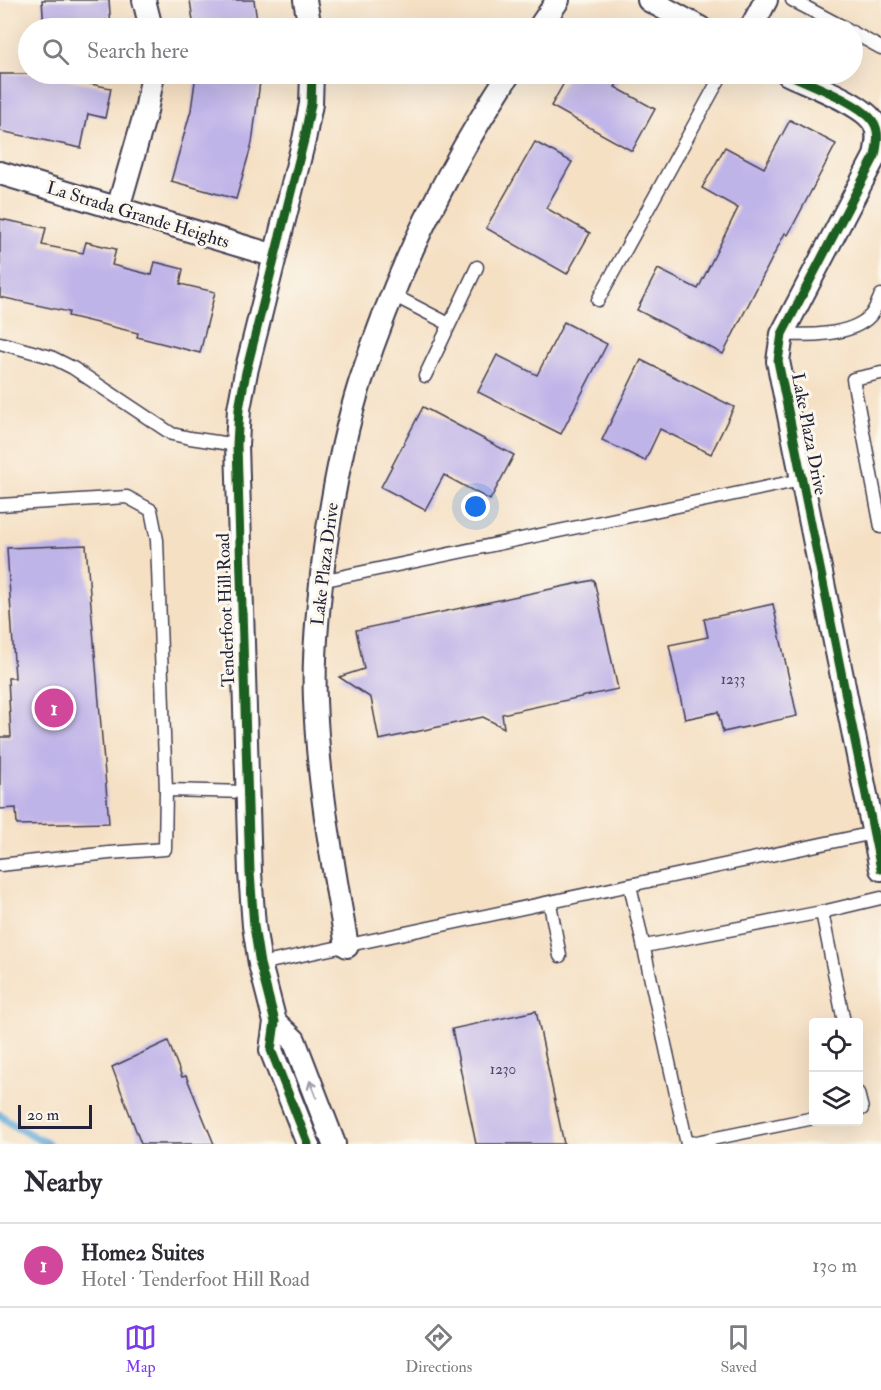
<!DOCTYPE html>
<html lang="en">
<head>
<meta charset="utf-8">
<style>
	:root { --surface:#fff; --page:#f7f7f7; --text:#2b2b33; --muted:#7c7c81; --line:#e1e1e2; --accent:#7c3aed }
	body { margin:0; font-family:"IM FELL Double Pica",serif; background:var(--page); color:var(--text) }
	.controls { position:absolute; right:18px; bottom:18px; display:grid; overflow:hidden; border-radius:6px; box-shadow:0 6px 24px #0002 }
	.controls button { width:54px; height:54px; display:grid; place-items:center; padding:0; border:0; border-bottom:2px solid var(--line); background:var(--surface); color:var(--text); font:30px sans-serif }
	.scale { position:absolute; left:18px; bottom:15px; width:74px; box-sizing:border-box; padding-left:6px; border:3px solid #22223b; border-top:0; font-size:16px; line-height:21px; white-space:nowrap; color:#22223b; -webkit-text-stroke:4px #fbf7ec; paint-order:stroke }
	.you { position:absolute; left:476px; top:507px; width:21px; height:21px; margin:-15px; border:4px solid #fff; border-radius:50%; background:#1a73e8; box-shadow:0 0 0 9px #1a73e833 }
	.badge { display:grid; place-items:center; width:39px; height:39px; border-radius:50%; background:var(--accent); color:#fff; font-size:20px; font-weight:700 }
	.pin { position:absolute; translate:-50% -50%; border:3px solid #fff; box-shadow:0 2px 6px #0006 }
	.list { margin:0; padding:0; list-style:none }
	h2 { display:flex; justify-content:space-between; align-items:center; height:78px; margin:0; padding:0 24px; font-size:26px }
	h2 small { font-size:20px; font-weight:400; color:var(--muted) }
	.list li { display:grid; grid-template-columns:39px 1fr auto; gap:18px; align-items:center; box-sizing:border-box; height:84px; padding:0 24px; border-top:2px solid var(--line) }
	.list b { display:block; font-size:22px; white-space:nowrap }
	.list p { margin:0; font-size:20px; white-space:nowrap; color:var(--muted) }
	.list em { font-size:20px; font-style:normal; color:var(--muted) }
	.icon { flex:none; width:33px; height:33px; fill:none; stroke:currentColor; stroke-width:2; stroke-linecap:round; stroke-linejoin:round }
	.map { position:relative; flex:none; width:881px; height:1144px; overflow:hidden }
	.search { position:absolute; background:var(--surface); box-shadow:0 6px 24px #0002; left:18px; right:18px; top:18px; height:66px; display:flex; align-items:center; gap:15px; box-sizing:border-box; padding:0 21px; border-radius:33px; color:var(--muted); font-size:22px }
	.sheet { height:162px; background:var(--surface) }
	nav { display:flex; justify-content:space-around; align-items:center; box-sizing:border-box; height:84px; border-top:2px solid var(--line); background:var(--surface); font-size:16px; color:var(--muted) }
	nav a { display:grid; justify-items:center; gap:3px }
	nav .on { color:var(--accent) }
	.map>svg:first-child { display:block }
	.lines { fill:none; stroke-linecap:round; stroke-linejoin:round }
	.stream { stroke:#62a9d9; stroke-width:8 }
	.building { fill:#bfb4e8 }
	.lane-casing { stroke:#423e50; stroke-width:15 }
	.street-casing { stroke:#423e50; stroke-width:26 }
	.lane { stroke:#fff; stroke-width:12 }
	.street { stroke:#fff; stroke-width:22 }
	.cycleway-casing { stroke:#fbf7ec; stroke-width:13 }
	.cycleway { stroke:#1b5e20; stroke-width:9 }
	.oneway { stroke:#9c9ca7 }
	.labels { text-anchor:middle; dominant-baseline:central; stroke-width:6; stroke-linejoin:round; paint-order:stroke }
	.number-label { font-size:15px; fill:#494666 }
	.street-label { font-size:18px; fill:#22223b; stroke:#fbf7ec }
</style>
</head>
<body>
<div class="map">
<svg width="881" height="1144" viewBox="0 0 881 1144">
	<rect width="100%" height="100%" fill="#fbf7ec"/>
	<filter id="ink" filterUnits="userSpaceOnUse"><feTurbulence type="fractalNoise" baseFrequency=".0167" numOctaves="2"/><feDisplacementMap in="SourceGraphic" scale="12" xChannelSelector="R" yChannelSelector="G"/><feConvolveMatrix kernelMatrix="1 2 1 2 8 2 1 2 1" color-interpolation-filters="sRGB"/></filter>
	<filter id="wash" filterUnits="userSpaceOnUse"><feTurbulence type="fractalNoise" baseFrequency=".008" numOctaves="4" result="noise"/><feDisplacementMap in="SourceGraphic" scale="24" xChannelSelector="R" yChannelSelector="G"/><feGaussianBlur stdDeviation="1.35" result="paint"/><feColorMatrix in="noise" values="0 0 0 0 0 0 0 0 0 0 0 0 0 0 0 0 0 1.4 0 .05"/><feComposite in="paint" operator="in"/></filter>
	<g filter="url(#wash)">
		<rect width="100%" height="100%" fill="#f5e0c4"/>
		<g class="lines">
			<!-- stream -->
			<path class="stream" d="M0 1115 16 1127 48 1144"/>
		</g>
		<g id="blocks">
			<!-- building -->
			<g class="building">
				<path d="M42 0H109L111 28H44Z"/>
				<path d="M190 0H254L258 28H194Z"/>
				<path d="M0 74H40L111 88 105 118 88 114 81 148 0 131Z"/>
				<path d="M196 74H261L252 143 236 199 171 181 191 110Z"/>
				<path d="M569 74H623L615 87 655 109 632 151 551 106Z"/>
				<path d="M790 120 836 144 788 235 785 233 723 354 637 310 658 269 698 289 738 208 702 188 725 147 764 168Z"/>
				<path d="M535 142 572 162 546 208 590 233 567 274 486 228Z"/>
				<path d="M0 219 46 228 42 245 83 253 86 242 116 249 112 265 152 275 155 262 183 269 180 284 215 292 200 353 137 337 138 333 68 316 69 312 0 297Z"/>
				<path d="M564 322 607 344 561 434 478 392 497 355 537 375Z"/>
				<path d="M641 360 734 407 711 454 660 429 645 461 602 440Z"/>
				<path d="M423 407 514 455 490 500 444 475 425 510 381 487Z"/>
				<path d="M86 545 109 823 17 825 16 808 0 809V737H11L8 678H15L7 548Z"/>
				<path d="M594 580 618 689 502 714 504 728 483 717 379 740 371 698 339 677 364 669 356 630Z"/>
				<path d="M773 604 797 716 723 732 718 712 685 719 669 645 708 637 704 619Z"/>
				<path d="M536 1011 564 1144H476L452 1029Z"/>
				<path d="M168 1041 182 1077 186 1076 214 1144H141L112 1067Z"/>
			</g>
		</g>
	</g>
	<g filter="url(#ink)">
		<use href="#blocks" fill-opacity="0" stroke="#423e50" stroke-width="1.5"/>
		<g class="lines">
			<defs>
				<g id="lane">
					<path d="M792 0 845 28"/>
					<path d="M852 32 881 48"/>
					<path d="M393 295 449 324"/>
					<path d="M598 300 722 74"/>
					<path d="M782 334C807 336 851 336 870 316 875 311 878 301 881 295"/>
					<path d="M0 343 51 357 73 368 172 434 190 438 237 445"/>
					<path d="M881 373 853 379 881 527"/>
					<path d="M425 376 477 267"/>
					<path d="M0 505 127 497 151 510 157 540 166 790 248 792"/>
					<path d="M321 581 801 480"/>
					<path d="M0 865 109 853 165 849 166 790"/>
					<path d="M630 885 687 1144 814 1118"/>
					<path d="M550 904 560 956"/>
					<path d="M822 912 881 898"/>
					<path d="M645 946 822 912 844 1022"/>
					<path d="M260 964 878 832"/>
					<path d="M858 1093 862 1109H858"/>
				</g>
				<g id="street">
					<path d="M144 0 151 28"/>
					<path d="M305 0 310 28"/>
					<path d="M649 0 700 28"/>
					<path d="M539 28 558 0"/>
					<path d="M751 28 766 0"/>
					<path d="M788 74C809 84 864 104 874 123 880 133 877 145 875 156L782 334 778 361 881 869"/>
					<path d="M0 173 275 256"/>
					<path d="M118 208 146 111 153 74"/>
					<path d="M347 946C333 865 318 783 315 700 313 650 319 599 325 549 333 493 343 437 360 383 395 274 447 169 509 74"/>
					<path d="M275 1022 294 1040 334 1144"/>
					<path d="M308 1144 271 1050 275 1022 260 964 254 926 250 873 237 445 239 409 246 372 304 140 311 104 312 74"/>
				</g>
			</defs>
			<!-- lane casing -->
			<use href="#lane" class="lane-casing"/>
			<!-- street casing -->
			<use href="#street" class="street-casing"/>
			<!-- lane -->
			<use href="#lane" class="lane"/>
			<!-- street -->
			<use href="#street" class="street"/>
			<defs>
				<g id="cycleway">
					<path d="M788 74C809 84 864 104 874 123 880 133 877 145 875 156L782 334 778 361 881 869"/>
					<path d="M308 1144 271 1050 275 1022 260 964 254 926 250 873 237 445 239 409 246 372 304 140 311 104 312 74"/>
				</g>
			</defs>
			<!-- cycleway casing -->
			<use href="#cycleway" class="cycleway-casing"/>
			<!-- cycleway -->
			<use href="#cycleway" class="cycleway"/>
		</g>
		<!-- one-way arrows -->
		<defs><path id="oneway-shaft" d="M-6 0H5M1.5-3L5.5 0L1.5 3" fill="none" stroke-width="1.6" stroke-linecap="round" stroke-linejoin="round" transform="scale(1.5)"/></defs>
		<use class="oneway" href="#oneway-shaft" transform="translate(313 1089) rotate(-111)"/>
	</g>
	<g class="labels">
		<!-- number labels -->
		<g class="number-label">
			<text x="733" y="679">1233</text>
			<text x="503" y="1069">1230</text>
		</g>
		<!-- street labels -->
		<g class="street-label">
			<text transform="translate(138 215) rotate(17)">La Strada Grande Heights</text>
			<text transform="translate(809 434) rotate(79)">Lake Plaza Drive</text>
			<text transform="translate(325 564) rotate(-83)">Lake Plaza Drive</text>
			<text transform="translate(226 610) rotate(-92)">Tenderfoot Hill Road</text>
		</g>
	</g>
</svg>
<div class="controls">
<button><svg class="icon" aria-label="locate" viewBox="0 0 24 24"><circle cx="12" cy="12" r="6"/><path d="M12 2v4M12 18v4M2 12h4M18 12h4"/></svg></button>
<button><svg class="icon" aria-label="layers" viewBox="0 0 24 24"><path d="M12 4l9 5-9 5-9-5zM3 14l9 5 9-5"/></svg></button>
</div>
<div class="scale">20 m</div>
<div class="you"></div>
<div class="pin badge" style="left:54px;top:708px;background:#d1479c">1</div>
<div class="search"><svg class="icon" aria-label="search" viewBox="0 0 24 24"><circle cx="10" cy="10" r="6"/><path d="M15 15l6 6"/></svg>Search here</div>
</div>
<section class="sheet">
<h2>Nearby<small></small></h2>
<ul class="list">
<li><span class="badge" style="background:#d1479c">1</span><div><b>Home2 Suites</b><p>Hotel · Tenderfoot Hill Road</p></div><em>130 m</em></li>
</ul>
</section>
<nav>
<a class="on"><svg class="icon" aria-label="map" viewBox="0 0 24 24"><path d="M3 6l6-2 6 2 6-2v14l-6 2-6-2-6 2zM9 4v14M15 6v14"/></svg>Map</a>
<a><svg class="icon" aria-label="directions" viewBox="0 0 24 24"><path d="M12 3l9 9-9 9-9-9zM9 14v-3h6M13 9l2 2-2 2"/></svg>Directions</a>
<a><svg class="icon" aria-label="saved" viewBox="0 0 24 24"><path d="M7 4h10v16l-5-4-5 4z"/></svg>Saved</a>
</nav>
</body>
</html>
